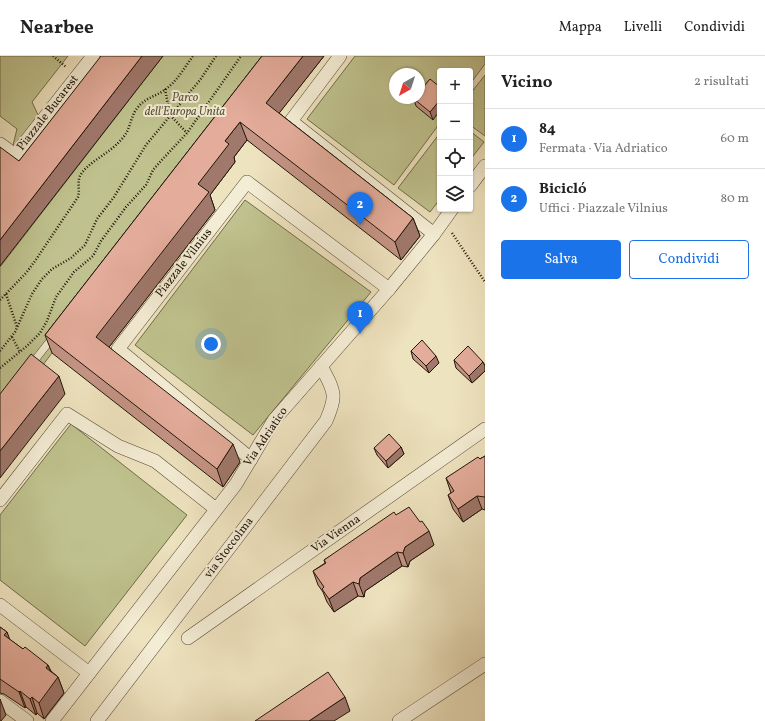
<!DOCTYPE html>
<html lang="it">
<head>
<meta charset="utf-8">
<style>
	:root { --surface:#fff; --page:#f2f2f2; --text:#222; --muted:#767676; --line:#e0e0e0; --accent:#1a73e8 }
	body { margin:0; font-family:Vollkorn,serif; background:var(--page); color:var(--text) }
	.controls { position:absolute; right:12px; top:12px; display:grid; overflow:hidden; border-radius:4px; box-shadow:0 1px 3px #0004 }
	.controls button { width:36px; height:36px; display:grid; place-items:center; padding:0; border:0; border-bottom:1px solid var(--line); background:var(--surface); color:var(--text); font:20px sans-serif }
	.compass { position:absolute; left:389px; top:12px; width:36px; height:36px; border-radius:50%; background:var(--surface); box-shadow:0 1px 3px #0004; rotate:219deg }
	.you { position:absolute; left:211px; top:288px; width:14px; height:14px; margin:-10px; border:3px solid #fff; border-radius:50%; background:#1a73e8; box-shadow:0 0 0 6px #1a73e833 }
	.badge { display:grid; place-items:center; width:26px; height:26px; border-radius:50%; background:var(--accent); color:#fff; font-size:13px; font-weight:700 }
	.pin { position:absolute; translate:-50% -33px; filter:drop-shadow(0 1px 2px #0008) }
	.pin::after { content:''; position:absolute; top:21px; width:14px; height:12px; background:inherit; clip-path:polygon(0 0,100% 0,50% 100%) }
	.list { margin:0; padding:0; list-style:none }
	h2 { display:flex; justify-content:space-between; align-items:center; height:52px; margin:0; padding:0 16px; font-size:17px }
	h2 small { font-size:13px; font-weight:400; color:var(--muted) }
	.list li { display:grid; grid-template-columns:26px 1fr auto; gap:12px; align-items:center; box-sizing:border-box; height:60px; padding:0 16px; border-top:1px solid var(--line) }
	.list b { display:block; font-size:15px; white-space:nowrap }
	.list p { margin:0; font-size:13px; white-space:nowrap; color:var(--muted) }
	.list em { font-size:13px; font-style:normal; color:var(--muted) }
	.actions { display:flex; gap:8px; padding:12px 16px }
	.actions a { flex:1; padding:9px 0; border:1px solid var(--accent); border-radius:4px; text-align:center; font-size:14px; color:var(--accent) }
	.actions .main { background:var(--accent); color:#fff }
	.icon { flex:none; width:22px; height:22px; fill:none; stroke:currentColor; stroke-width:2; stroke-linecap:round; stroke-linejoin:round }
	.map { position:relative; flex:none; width:485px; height:665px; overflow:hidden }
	header { display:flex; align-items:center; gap:24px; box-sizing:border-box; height:56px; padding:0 20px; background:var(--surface); border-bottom:1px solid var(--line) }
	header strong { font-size:19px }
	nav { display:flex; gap:22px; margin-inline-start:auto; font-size:14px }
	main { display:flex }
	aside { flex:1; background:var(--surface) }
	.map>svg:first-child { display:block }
	.green { fill:#bfc28e; stroke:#706c4c; fill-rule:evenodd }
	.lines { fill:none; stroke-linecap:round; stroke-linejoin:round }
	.service-casing { stroke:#554937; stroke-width:8 }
	.minor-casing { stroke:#554937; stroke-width:14 }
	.path { stroke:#22160a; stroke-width:2.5; stroke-dasharray:1 2; stroke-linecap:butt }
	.service { stroke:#f4edd5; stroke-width:7 }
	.minor { stroke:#f4edd5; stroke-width:13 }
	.wall { fill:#c49485; stroke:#22160a }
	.shaded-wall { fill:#a0786c; stroke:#22160a }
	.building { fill:#e4ac9b; stroke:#22160a }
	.labels { text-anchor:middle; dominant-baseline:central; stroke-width:4; stroke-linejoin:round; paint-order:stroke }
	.park-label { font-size:12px; font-style:italic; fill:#595238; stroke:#f4edd5 }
	.street-label { font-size:12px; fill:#22160a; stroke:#f4edd5 }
</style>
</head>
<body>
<header>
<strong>Nearbee</strong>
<nav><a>Mappa</a><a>Livelli</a><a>Condividi</a></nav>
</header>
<main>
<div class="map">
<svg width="485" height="665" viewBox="0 0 485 665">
	<rect width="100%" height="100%" fill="#eee3bf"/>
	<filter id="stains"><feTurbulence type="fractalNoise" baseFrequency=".005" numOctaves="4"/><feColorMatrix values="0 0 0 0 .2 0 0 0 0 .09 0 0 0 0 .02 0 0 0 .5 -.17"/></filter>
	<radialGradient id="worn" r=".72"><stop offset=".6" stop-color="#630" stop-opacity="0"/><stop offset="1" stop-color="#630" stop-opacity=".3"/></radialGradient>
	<!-- green -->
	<g class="green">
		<path d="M0 0H68L32 46 39 61 16 92 13 89 17 73 0 60Z"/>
		<path d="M163 0H283L0 364V211Z"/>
		<path d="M355 0H485V8L470 28V15H440V67L394 129 307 63ZM395 18H419V42H395Z"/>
		<path d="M485 19V80L470 69V38Z"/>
		<path d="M470 75 484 86 470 104Z"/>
		<path d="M440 77V143L430 156 398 132Z"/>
		<path d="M245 144 371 236 253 379 135 289Z"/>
		<path d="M71 368 187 459 85 590 0 524V459Z"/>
	</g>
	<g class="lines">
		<defs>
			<path id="service" d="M31 309 53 281"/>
			<g id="minor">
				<path d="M340 0 291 65 434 178"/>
				<path d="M0 88 15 99 93 0"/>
				<path d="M470 130 485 110"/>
				<path d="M251 403 118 293 247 126 389 233"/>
				<path d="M0 444 67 358 118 390 155 405 216 453"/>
				<path d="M0 549 89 617"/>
				<path d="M188 582 485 373"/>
				<path d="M0 645 27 665"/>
				<path d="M52 665 236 428 274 364 389 233 434 178 452 153"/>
				<path d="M97 665 326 365C338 338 334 335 321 310"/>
				<path d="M399 665 485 608"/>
			</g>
		</defs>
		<!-- service casing -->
		<use href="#service" class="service-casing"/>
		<!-- minor casing -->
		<use href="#minor" class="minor-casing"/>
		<!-- path -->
		<g class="path">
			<path d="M53 0 66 11"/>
			<path d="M165 33 170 59 187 77"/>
			<path d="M452 177 485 226"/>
			<path d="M6 238 17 271"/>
			<path d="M0 244 26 217 35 205 78 141C80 134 77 127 80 120 86 108 107 98 117 88 120 85 123 82 125 79 131 70 131 59 138 51 145 42 157 40 166 33 177 25 185 11 193 0"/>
			<path d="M12 281 20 296"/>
			<path d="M0 295 15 276 32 238 42 223 52 213 71 202 85 189 97 163 114 141 146 89 200 24 216 0"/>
			<path d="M0 312 27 290 40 277 47 265 56 241 74 216 93 200 101 185 126 151 146 129 153 114 160 106 187 77 241 0"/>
		</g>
		<!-- service -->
		<use href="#service" class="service"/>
		<!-- minor -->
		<use href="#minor" class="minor"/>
	</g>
	<!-- wall -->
	<g class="wall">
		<path d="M262 0H324L279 57 413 162 420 180 401 204 247 84 234 101 235 106 210 139 215 154 109 291 240 406 223 431 52 297 45 279Z"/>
		<path d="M430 23 433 64 416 50 414 43Z"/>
		<path d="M411 295 439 307 429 317 413 303Z"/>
		<path d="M454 304 483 306 485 310V315L472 327 456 312Z"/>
		<path d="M401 391 404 398 388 412 377 399 374 392Z"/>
		<path d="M485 400V454L482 453 463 466 453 453 448 439 451 437 446 422Z"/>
		<path d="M396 459 434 489 410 505 408 511 402 510 365 535 364 541 358 540 334 556 327 546 323 536 318 529 313 515 325 507 324 504Z"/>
		<path d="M0 571 7 576 9 583 23 593 48 609 51 615 58 621 64 637 44 663 37 657 36 659 26 651 25 652 4 638 0 637Z"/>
	</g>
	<!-- shaded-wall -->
	<g class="shaded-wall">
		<path d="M142 0H163L0 210V184Z"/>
		<path d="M303 0H324L273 65 266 47Z"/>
		<path d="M440 44V54L433 64 430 56Z"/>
		<path d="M240 66 247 84 234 101 235 106 210 139 215 154 103 299 96 281 198 128 225 85Z"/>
		<path d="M413 162 420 180 401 204 395 186Z"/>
		<path d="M436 300 439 307 429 317 426 310Z"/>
		<path d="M483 306 485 310V315L472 327 469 320Z"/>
		<path d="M59 320 65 338 0 422V395Z"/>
		<path d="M233 388 240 406 223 431 217 413Z"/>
		<path d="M401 391 404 398 388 412 386 405Z"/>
		<path d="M477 440 482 453 463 466 458 453Z"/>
		<path d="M429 475 434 489 410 505 408 511 403 497 405 491Z"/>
		<path d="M397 496 402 510 365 535 364 541 359 528 360 522Z"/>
		<path d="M353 526 358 540 334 556 329 543Z"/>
		<path d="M7 576 13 592 4 579Z"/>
		<path d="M48 609 54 625 58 621 64 637 44 663 39 647 46 612Z"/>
		<path d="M20 635 26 651 25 652 19 636Z"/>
		<path d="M32 641 37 657 36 659 30 643Z"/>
		<path d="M345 641 350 655 334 665H309Z"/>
		<path d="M0 643 6 659 1 665H0Z"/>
	</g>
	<!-- building -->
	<g class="building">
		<path d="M101 0H142L0 184V91L19 105Z"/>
		<path d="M262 0H303L266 47 413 162 395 186 240 66 225 85 229 88 198 128 209 136 96 281 233 388 217 413 45 279Z"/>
		<path d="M430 23 440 31V44L430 56 414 43V42H419V36Z"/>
		<path d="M422 284 436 300 426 310 411 295Z"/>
		<path d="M468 290 483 306 469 320 454 304Z"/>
		<path d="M31 298 59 320 0 395V338Z"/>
		<path d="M389 378 401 391 386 405 374 392Z"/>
		<path d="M485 400V441L477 440 458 453 448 439 454 435 446 422 478 401 480 403Z"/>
		<path d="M409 451 420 466 422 465 429 475 405 491 403 497 397 496 360 522 359 528 353 526 329 543 322 533 324 531 313 515 326 507 324 504 394 456 396 459Z"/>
		<path d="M0 571 7 576 4 579 23 593 25 591 48 609 46 612 58 621 39 647 32 641 30 643 20 635 19 636 0 623Z"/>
		<path d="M328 616 345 641 309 665H255Z"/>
	</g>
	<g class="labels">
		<!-- park labels -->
		<g class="park-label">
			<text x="185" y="42">Parco<tspan x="185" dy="14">dell'Europa Unita</tspan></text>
		</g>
		<!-- street labels -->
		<g class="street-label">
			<text transform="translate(48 57) rotate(-52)">Piazzale Bucarest</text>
			<text transform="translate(184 207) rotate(-52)">Piazzale Vilnius</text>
			<text transform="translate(266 381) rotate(-56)">Via Adriatico</text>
			<text transform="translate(336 478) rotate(-35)">Via Vienna</text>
			<text transform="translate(229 492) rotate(-53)">via Stoccolma</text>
		</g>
	</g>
	<rect width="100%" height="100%" filter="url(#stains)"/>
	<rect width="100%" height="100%" fill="url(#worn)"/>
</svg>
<div class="controls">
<button>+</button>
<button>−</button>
<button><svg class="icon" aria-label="locate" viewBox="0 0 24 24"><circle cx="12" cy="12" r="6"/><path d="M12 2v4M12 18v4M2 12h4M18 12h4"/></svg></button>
<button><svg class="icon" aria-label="layers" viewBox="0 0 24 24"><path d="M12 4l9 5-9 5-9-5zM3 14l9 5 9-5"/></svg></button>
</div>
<svg class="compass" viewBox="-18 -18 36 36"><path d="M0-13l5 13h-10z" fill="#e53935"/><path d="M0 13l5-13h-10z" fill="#767676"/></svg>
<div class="you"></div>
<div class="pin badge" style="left:360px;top:278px">1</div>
<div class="pin badge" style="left:360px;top:169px">2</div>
</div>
<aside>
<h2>Vicino<small>2 risultati</small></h2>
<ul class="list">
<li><span class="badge">1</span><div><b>84</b><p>Fermata · Via Adriatico</p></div><em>60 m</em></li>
<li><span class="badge">2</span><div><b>Bicicló</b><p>Uffici · Piazzale Vilnius</p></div><em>80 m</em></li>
</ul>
<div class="actions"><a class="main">Salva</a><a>Condividi</a></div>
</aside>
</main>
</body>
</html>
